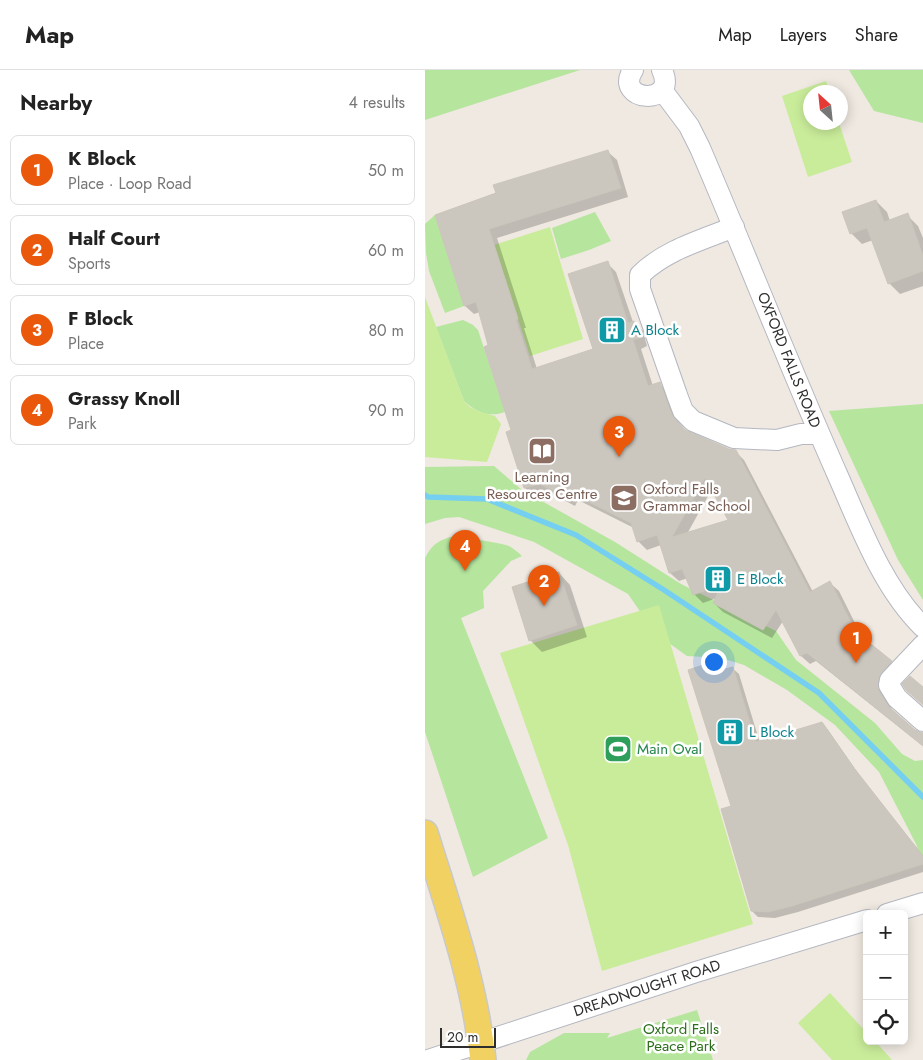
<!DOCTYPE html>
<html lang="en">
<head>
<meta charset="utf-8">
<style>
	:root { --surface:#fff; --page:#f6f6f6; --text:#222; --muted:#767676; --line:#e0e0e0; --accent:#ea580c }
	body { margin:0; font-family:Jost,sans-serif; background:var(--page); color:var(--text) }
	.controls { position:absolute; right:15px; bottom:15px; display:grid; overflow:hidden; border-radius:8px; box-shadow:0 2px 12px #0003 }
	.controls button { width:45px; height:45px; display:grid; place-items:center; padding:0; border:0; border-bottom:1px solid var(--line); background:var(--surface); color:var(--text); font:25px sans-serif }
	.compass { position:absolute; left:378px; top:15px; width:45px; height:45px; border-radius:50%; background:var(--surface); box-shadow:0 2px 12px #0003; rotate:333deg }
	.scale { position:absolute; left:15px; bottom:12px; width:56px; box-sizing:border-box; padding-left:5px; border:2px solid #2e2e2e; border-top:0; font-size:14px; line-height:18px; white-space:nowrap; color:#2e2e2e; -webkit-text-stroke:4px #fff; paint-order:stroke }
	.you { position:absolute; left:288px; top:591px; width:18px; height:18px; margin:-12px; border:4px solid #fff; border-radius:50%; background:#1a73e8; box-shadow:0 0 0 8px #1a73e833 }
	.badge { display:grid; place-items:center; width:32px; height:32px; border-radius:50%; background:var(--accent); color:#fff; font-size:16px; font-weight:700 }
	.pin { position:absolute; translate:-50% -41px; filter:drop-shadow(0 1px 2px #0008) }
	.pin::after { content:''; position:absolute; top:26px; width:18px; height:15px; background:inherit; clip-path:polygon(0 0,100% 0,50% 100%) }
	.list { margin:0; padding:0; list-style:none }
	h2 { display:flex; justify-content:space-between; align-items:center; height:65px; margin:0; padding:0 20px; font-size:21px }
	h2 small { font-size:16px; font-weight:400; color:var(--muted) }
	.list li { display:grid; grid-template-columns:32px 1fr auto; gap:15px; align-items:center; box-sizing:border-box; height:70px; margin:0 10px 10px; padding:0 10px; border:1px solid var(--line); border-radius:8px }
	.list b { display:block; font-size:19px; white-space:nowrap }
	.list p { margin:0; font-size:16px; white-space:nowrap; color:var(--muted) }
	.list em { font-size:16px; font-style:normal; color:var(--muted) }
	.icon { flex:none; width:28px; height:28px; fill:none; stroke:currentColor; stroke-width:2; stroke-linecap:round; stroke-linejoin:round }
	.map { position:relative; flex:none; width:498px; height:990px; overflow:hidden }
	header { display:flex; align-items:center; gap:30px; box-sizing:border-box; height:70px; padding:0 25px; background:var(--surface); border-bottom:1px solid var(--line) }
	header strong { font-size:24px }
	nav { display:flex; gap:28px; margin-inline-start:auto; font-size:18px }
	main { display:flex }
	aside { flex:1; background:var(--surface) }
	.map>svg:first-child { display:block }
	.green { fill:#b6e59e }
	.pitch { fill:#c9ec9a }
	.shadow { fill:#0003; fill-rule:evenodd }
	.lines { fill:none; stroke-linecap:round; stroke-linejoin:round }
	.stream { stroke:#75cff0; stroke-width:5.5 }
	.building { fill:#cbc7bf; stroke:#cbc5ba; fill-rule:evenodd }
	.minor-casing { stroke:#b4b7c1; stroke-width:22 }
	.major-casing { stroke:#c9c9c9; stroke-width:28 }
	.minor { stroke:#fff; stroke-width:20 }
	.major { stroke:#f2d163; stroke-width:25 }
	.labels { text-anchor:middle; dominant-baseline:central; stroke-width:5; stroke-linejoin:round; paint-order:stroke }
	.culture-label { font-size:15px; fill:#0d838f; stroke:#fff; text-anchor:start }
	.street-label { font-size:15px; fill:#2e2e2e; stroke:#fff }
	.education-label { font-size:15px; fill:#785e54; stroke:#fff }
	.leisure-label { font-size:15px; fill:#27864d; stroke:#fff; text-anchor:start }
	.park-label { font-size:15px; fill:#2c6e1b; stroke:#fff }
</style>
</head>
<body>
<header>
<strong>Map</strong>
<nav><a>Map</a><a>Layers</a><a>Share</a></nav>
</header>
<main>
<aside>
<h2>Nearby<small>4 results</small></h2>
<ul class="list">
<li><span class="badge">1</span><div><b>K Block</b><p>Place · Loop Road</p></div><em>50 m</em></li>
<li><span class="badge">2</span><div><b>Half Court</b><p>Sports</p></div><em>60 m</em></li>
<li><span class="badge">3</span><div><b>F Block</b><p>Place</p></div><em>80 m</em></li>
<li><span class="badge">4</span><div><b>Grassy Knoll</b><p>Park</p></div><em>90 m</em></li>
</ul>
</aside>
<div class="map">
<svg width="498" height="990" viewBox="0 0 498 990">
	<rect width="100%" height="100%" fill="#efe9e1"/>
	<!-- green -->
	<g class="green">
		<path d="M0 0H155L0 50Z"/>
		<path d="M424 0H498V53L449 41Z"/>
		<path d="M170 142 186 171 164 180 136 189 127 158Z"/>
		<path d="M10 145 39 236 20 243 4 201 1 183 0 154Z"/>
		<path d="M38 250 48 255 53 260 80 342C64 348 51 342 39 331L11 257Z"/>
		<path d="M498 334V530L473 490 404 341Z"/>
		<path d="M69 396 97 420 190 472 256 514 351 561 371 590 450 653 477 684 490 691 498 690V794L491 774 454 702 410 655 362 620 319 595 296 588 262 586 230 563 203 524 109 472 34 447 20 448 0 454V397Z"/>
		<path d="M25 467C37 467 73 472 84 476 89 479 93 482 97 486L86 491 58 521 59 538 36 548 123 768 48 807 0 662V488C7 475 11 472 25 467Z"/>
		<path d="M272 940 288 990H101L105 982 139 963H185L182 968Z"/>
	</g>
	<!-- pitch -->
	<g class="pitch">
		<path d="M401 11 405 22H386V52L414 53 427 92 383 107 357 26Z"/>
		<path d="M125 157 158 269 105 286 69 175Z"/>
		<path d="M0 227 39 331 45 337 55 342 70 346 76 354 62 392 0 387Z"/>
		<path d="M234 535 328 854 177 901 143 775 75 583Z"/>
		<path d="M405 923 442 963V971H450L467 990H407L373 953Z"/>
	</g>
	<!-- shadow -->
	<g class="shadow">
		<path d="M183 82 192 90 203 127 72 168 101 258H99L112 299 169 280 182 193 191 202 208 252 218 261 222 276 216 279 228 316 235 314 243 323 255 355 261 361 304 380 310 381 319 390 388 522 405 513 414 521 438 569 475 600 462 631 469 643 490 661 498 664V676L391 591 385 594 376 586 358 551 347 568 298 542 289 533 292 528 278 533 269 524 263 508 254 511 245 503 236 475 222 480 213 471 209 458 153 430 150 436 124 422 109 427 100 418 83 362 87 361 55 242 49 244 40 236 12 145ZM287 419 305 451 262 464Z"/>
		<path d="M451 131 462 142 465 151 482 145 493 156 498 168V216L475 224 464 213 448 170 437 174 426 163Z"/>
		<path d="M134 503 145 515 162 567 117 582 105 570Z"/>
		<path d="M293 592 300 601 307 598 314 604 335 673 397 653 403 660 435 706 498 786V802L373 842 350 848 333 847 327 841 308 737Z"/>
	</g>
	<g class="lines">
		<!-- stream -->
		<path class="stream" d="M0 425 3 427 62 429 151 465 239 520 394 623 498 727"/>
	</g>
	<!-- building -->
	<g class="building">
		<path d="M183 80 196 118 64 159 93 249 91 250 107 299 168 279 143 204 183 191 203 253 209 251 214 268 208 270 223 316 235 312 247 345 260 360 304 379 311 380 385 522 405 511 431 562 467 591 454 607V621L464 637 490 660 498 663V676L382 583 375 586 351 540 338 560 288 533 296 515 268 525 257 499 244 503 232 465 212 472 206 453 144 422 141 428 115 414 99 418 81 362 86 360 59 277 63 275 51 232 39 236 10 145 71 123 68 115ZM280 408 303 450 247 467Z"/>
		<path d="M451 130 459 152 483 143 498 186V201L463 214 442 158 425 164 417 142Z"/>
		<path d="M134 502 152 555 104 571 87 517Z"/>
		<path d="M293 590 296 600 308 597 331 672 397 652 429 698 498 786V794L367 836 343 842 326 841 296 739 306 736 263 600Z"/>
		<path d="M485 606 498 617V635L481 620 477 614Z"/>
	</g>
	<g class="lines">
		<defs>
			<g id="minor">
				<path d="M208 0C188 32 254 37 237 0"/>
				<path d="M237 20 264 56 275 78C322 187 365 298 413 406 435 456 458 518 498 557"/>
				<path d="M309 157C277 170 240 180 215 205V219L252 325 258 341 268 351 309 368 352 370 376 364H394"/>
				<path d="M498 575 465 610 464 615 472 628 498 651"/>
				<path d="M462 844 498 833"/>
				<path d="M3 990 271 902 442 850"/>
			</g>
			<path id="major" d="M0 763C23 837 50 913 58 990"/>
		</defs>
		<!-- minor casing -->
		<use href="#minor" class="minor-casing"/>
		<!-- major casing -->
		<use href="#major" class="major-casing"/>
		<!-- minor -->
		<use href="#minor" class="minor"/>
		<!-- major -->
		<use href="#major" class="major"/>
	</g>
	<!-- icons -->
	<defs>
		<symbol id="building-square" viewBox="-11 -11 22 22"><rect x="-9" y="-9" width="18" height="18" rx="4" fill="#0f9aa8" stroke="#fff"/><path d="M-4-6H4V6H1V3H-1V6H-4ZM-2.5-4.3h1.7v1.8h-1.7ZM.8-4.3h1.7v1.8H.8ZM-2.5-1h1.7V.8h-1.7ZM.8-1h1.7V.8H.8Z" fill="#fff"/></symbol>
		<symbol id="library-square" viewBox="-11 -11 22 22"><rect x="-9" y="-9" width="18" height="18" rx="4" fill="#8d6e63" stroke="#fff"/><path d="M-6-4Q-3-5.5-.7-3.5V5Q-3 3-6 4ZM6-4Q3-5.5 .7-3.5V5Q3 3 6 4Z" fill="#fff"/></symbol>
		<symbol id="school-square" viewBox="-11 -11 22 22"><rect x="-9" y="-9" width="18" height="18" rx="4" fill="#8d6e63" stroke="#fff"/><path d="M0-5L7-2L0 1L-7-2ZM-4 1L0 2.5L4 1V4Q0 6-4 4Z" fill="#fff"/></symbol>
		<symbol id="stadium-square" viewBox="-11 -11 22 22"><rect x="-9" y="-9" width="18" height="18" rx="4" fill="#2e9e5b" stroke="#fff"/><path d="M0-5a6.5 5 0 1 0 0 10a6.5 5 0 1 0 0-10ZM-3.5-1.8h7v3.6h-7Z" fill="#fff"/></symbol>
	</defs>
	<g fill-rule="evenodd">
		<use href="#building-square" x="171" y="244" width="32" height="32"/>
		<use href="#library-square" x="101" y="365" width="32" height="32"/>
		<use href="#school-square" x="183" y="412" width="32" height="32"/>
		<use href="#building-square" x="277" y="493" width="32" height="32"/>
		<use href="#building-square" x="289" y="646" width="32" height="32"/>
		<use href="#stadium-square" x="177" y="663" width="32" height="32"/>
	</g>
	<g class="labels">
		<!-- culture labels -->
		<g class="culture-label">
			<text x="206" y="260">A Block</text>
			<text x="312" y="509">E Block</text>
			<text x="324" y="662">L Block</text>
		</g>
		<!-- street labels -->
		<g class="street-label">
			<text transform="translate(364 290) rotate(68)">OXFORD FALLS ROAD</text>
			<text transform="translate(222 918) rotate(-18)">DREADNOUGHT ROAD</text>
		</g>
		<!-- education labels -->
		<g class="education-label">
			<text x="117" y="407">Learning<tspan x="117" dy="17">Resources Centre</tspan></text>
			<text x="218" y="419" text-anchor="start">Oxford Falls<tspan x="218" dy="17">Grammar School</tspan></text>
		</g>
		<!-- leisure labels -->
		<g class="leisure-label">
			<text x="212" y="679">Main Oval</text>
		</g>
		<!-- park labels -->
		<g class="park-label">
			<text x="256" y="959">Oxford Falls<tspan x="256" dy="17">Peace Park</tspan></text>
		</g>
	</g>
</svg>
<div class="controls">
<button>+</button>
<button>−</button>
<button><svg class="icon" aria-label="locate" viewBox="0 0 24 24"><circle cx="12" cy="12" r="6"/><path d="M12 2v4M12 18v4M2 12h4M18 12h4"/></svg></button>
</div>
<svg class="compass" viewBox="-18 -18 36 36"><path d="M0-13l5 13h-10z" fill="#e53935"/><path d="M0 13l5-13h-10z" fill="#767676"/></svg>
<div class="scale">20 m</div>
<div class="you"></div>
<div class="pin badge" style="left:431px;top:593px">1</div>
<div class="pin badge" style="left:119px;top:536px">2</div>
<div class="pin badge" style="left:194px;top:387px">3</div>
<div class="pin badge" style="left:40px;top:501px">4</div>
</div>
</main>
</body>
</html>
